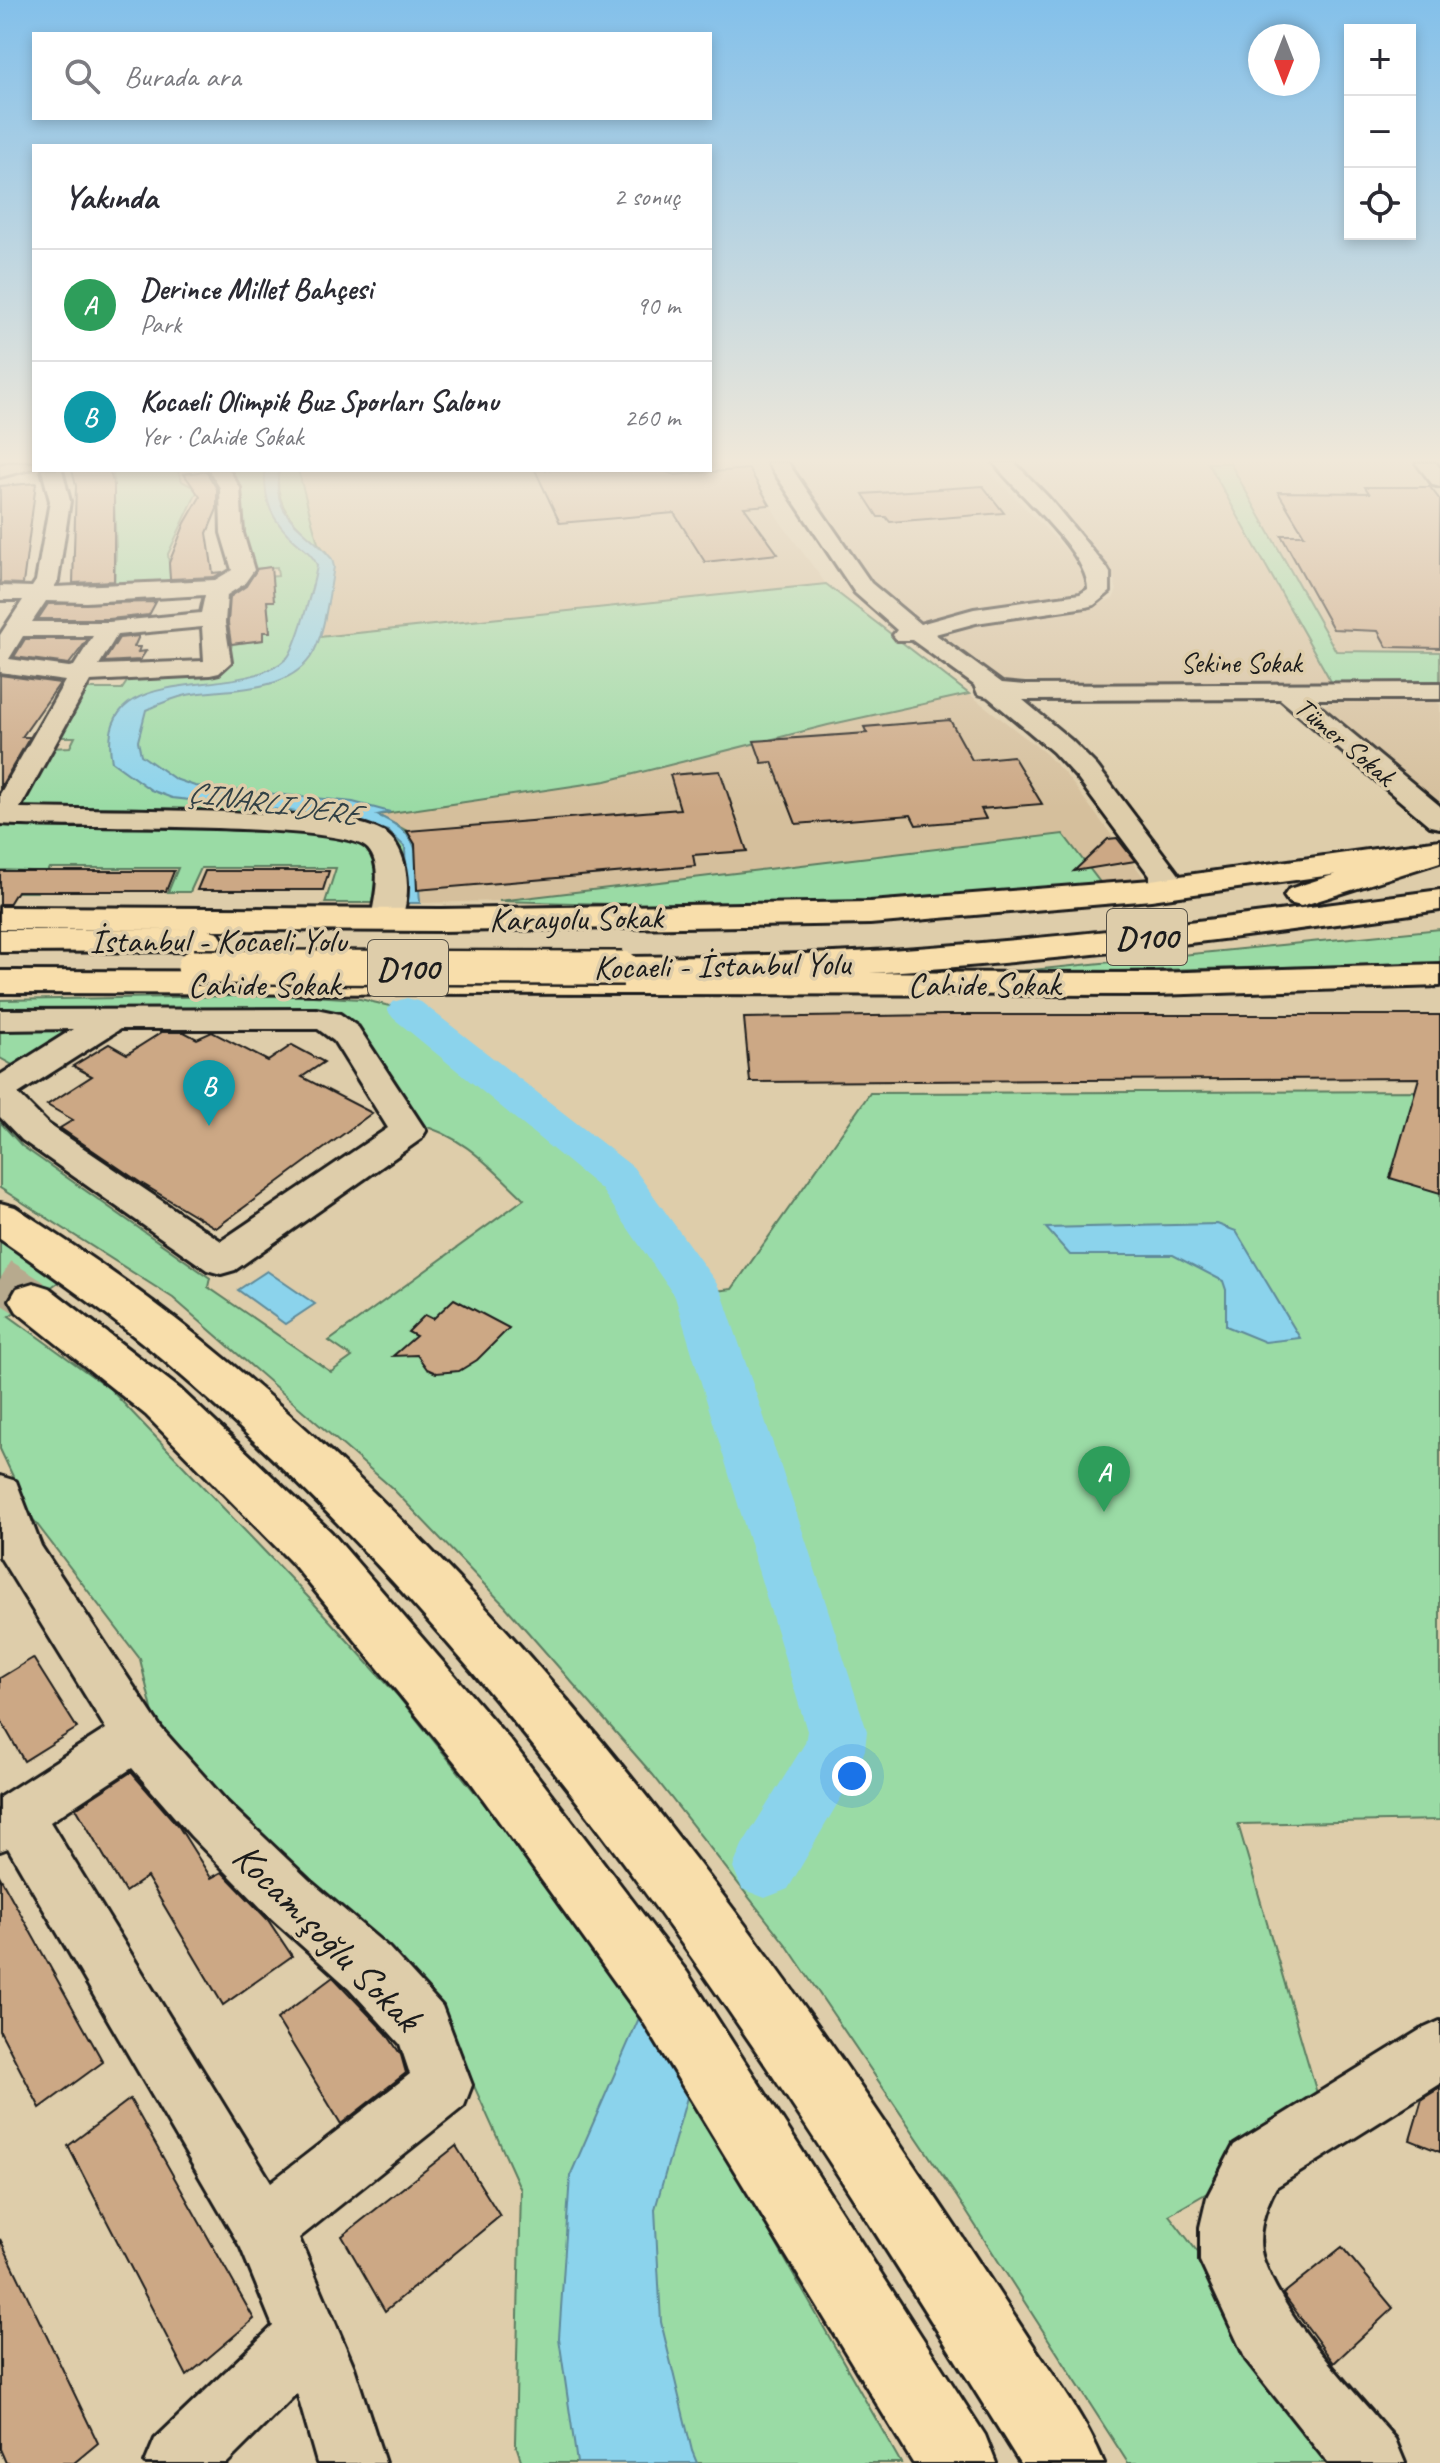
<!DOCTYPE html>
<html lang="tr">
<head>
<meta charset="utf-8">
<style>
	:root { --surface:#fff; --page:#f2f2f3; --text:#2b2b33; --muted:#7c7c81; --line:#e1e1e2; --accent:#111827 }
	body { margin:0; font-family:Caveat,sans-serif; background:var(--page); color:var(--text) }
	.controls { position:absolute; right:24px; top:24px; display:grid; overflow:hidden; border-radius:0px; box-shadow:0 4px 12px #0003 }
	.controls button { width:72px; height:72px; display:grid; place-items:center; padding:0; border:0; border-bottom:2px solid var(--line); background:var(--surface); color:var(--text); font:40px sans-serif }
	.compass { position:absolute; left:1248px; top:24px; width:72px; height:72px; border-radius:50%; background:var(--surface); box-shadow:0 4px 12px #0003; rotate:180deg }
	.you { position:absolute; left:852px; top:1776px; width:28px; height:28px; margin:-20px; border:6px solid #fff; border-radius:50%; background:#1a73e8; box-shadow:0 0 0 12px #1a73e833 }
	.badge { display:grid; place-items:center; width:52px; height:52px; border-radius:50%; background:var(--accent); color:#fff; font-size:26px; font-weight:700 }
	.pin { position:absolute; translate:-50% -66px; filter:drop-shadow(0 2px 4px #0008) }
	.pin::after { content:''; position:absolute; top:42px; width:28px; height:24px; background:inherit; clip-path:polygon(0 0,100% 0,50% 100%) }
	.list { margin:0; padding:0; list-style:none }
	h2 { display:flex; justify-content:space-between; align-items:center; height:104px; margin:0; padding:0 32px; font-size:34px }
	h2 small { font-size:26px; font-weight:400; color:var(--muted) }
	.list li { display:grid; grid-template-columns:52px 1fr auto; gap:24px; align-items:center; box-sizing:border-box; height:112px; padding:0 32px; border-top:2px solid var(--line) }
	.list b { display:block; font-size:30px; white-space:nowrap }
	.list p { margin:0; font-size:26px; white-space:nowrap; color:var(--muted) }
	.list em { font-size:26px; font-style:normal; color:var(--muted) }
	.icon { flex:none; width:44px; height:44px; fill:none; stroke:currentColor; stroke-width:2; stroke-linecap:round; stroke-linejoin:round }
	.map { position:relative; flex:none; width:1440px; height:2463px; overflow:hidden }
	.search { position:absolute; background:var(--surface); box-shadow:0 4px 12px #0003; left:32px; top:32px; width:680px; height:88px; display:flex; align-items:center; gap:20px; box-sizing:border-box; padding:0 28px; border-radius:0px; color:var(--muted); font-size:30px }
	.panel { position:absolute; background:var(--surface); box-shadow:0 4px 12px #0003; left:32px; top:144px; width:680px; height:328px; border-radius:0px }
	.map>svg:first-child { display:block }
	.built { fill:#d5bf9c }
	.green { fill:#9adba5; stroke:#5b7c60; stroke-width:2 }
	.water { fill:#8bd3ec; stroke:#5f8a99; stroke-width:2 }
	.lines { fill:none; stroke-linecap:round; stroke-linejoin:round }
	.river { fill:#8bd3ec; fill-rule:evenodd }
	.building { fill:#cca885; stroke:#1c1c1c; stroke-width:2 }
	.highway-tunnel { stroke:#b7aa8e; stroke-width:42; stroke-dasharray:42 21; stroke-linecap:butt }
	.minor-casing { stroke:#1c1c1c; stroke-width:6 }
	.major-casing { stroke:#1c1c1c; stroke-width:6 }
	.highway-casing { stroke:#1c1c1c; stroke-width:6 }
	.minor { fill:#decdaa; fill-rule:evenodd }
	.major { fill:#f8deab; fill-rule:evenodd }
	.highway { fill:#f8deab; fill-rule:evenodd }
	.highway-bridge-casing { stroke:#1c1c1c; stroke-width:38; stroke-linecap:butt }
	.highway-bridge { stroke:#f8deab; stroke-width:33 }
	.labels { text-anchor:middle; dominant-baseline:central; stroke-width:7; stroke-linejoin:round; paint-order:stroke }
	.far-street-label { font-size:28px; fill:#1c1c1c; stroke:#decdaa }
	.far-water-label { font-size:30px; font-style:italic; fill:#324146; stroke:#decdaa }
	.shield { fill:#decdaa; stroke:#565147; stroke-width:2 }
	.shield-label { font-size:32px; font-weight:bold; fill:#1c1c1c }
	.street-label { font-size:34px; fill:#1c1c1c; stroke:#decdaa }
	.near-street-label { font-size:40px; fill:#1c1c1c; stroke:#decdaa }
</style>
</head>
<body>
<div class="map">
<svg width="1440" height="2463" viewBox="0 0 1440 2463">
	<rect width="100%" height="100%" fill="#decdaa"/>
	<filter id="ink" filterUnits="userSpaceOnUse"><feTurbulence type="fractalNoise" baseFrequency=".0125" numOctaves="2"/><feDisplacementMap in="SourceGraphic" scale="16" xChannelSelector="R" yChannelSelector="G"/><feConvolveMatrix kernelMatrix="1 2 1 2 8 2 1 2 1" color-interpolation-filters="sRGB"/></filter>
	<g filter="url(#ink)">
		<!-- built -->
		<g class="built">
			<path d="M710 463H745L781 523 826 584 318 638 334 567 318 543 298 470H710Z"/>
			<path d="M790 463H981L1083 567 1090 591 1084 595 914 626 867 583Z"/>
			<path d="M1065 463H1208L1333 685 1006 681 991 677 943 640 940 635 946 630 970 622 1079 609 1113 599 1117 590 1114 579 1049 501 1015 467Z"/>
			<path d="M1230 463H1411L1440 500V652L1336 651Z"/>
			<path d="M969 694 1045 753 1066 775 1145 879 1102 885 420 903 417 890 376 815 606 781 828 725Z"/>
			<path d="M1435 700 1440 705V808L1323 709 1325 705 1334 701Z"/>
		</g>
		<!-- green -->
		<g class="green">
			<path d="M1208 463H1230L1336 651 1440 652V684L1333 685Z"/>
			<path d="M113 470 178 471 182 481 198 490 168 554 171 585 114 588 116 551Z"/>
			<path d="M225 470H270L279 511 323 557 309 638 826 584 969 694 828 725 606 781 377 815 407 831 420 903H325L336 868H201L190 892H168L178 868H49L37 892H18L29 871 0 870V816L51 748 70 747 75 737H57L82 689H122L131 676 228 661 232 644 263 640V632L270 631 267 601 274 600 260 585 241 587 252 578 278 576 277 567 251 569 239 517 237 479Z"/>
			<path d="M279 470H298L318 543 327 553C300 529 272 510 279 470Z"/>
			<path d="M1063 834 1102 885 929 901 724 907 499 901Z"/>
			<path d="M1440 929V963L992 974Z"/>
			<path d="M297 995 360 999 407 1010 616 1181 698 1293 732 1289 870 1093 1440 1091V1820L1238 1824 1326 2124 1169 2215 1361 2463H1128L957 2197 787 1946 653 1775 505 1606 392 1488 173 1298 0 1188V1122L22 1146 210 1278 208 1287 331 1372 352 1357 329 1341 524 1199C489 1166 463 1135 414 1123L360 1028 337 1011 0 1013V1000Z"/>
			<path d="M55 1029 67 1034 18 1068 0 1058V1030Z"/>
			<path d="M0 1239 60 1281 9 1316 110 1389 309 1598 397 1695 481 1800 576 1922 708 2124 901 2463H522L515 2442 521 2190 442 2015 189 1769 155 1722 140 1659 33 1519 0 1449Z"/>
		</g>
		<!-- water -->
		<g class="water">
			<path d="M265 470H279C270 519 306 527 332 559L334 567C329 592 325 637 310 658 284 694 226 688 187 695 173 698 159 704 146 710L138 741 141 755 175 779 195 786 353 802 390 812 377 815C426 836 416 857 420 903H407L405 847 388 831 333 816 172 798 151 790 112 762C91 655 241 704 287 658 296 649 315 580 317 565 313 555 304 549 296 542 271 520 264 503 265 470Z"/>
			<path d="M1217 1224 1236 1231 1300 1338 1265 1342 1226 1326V1290L1223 1281 1173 1255H1070L1046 1228Z"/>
			<path d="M267 1271 315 1304 285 1324 238 1290Z"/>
			<path d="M639 2018 688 2094 655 2209 661 2322 692 2451 697 2463H577L559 2338 570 2176Z"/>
		</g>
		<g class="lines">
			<!-- river -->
			<path class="river" d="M407 998 421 1002 633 1167 715 1281 722 1293 807 1544 867 1731 865 1750 857 1770 788 1889 765 1898 742 1889 733 1867 742 1845 805 1743 807 1731 675 1297 601 1189 393 1018 387 1010 393 1002Z"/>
		</g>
		<!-- building -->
		<g class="building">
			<path d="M749 469 770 505 744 507 778 554 705 562 674 513 560 523 535 470H661L675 475Z"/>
			<path d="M72 470H109L114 485V581L73 583 76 486Z"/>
			<path d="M206 471 217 489V509L207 533 213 573 223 572 214 577 170 579 169 563 185 523 200 497 184 474Z"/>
			<path d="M36 483 23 584 0 583V486Z"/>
			<path d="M983 486 1004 513 890 522 886 517H878L863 494Z"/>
			<path d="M1365 487H1430L1440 500V648L1387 647 1378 631 1333 629 1281 535H1304L1278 492 1369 493Z"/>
			<path d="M271 567 274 601H267L270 632H263V640L231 644 228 623 230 597 246 586 257 569Z"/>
			<path d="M156 602 149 615 109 619H38L48 604Z"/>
			<path d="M139 636 134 647H140L138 652 146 651 140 660 104 662 119 638Z"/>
			<path d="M25 639H88L69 664 14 657Z"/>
			<path d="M0 675 60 683 22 737H30L0 788Z"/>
			<path d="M950 720 972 760 1013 756 1042 804 981 809 986 819 916 825 911 815 796 824 772 762 762 763 754 741 867 733 864 727Z"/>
			<path d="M720 771 747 851 693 855 695 866 417 890 415 844 407 831 680 809 670 775Z"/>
			<path d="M1117 838 1135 861 1074 871 1108 839Z"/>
			<path d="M0 871H174L166 891H17L9 904H0Z"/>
			<path d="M205 871H329L323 890H197Z"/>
			<path d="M942 1015H1440V1193L1390 1178 1419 1078 750 1082 744 1018Z"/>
			<path d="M162 1032H184L197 1039 212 1032 268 1061 292 1045 324 1062 302 1077 372 1113 216 1228 141 1183 60 1128 73 1120 47 1105 92 1076 73 1066 109 1044 127 1054Z"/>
			<path d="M454 1299 509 1328 477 1360 459 1371 436 1373 427 1369 417 1355 393 1356 416 1336 408 1332 425 1315 433 1319Z"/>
			<path d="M33 1658 77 1728 24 1761 0 1719V1678Z"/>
			<path d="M131 1772 179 1827 211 1878 222 1872 268 1920 292 1956 223 2005 147 1877 125 1892 76 1808Z"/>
			<path d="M0 1877 103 2062 40 2108 0 2031Z"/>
			<path d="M333 1977 386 2033 401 2055 406 2073 341 2124 277 2019Z"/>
			<path d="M1440 2088V2152L1410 2140 1422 2099Z"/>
			<path d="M130 2099 254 2319 187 2376 68 2146Z"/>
			<path d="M456 2146 500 2216 385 2311 342 2236Z"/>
			<path d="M0 2239 98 2443 74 2463H6L0 2449Z"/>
			<path d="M1342 2247 1393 2308 1334 2363 1283 2294Z"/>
		</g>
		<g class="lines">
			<!-- highway-tunnel -->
			<path class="highway-tunnel" d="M0 1279 33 1300"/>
			<defs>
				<g id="minor">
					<path d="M8 463H34V468L0 477V465Z"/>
					<path d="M768 463H788L871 583 920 624 974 609 1080 594 1088 589C1088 552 1017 494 994 463H1015L1048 497 1107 568 1110 573V592L1094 605 1086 607 976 623 935 634 1002 683 1025 685 1440 683V699H1311L1440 806V828L1430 826 1280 699 1023 700 1071 740 1097 766 1180 876 1175 892 1151 899 1140 896 1136 890 1140 884 1150 881V876L1077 778 1053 752 988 697 978 694 974 685 912 640H897L893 635 897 630 855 593Z"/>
					<path d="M1416 463H1436L1440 468V487L1433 485Z"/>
					<path d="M42 470H62L70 501 58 581 54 587 215 580 232 570 221 533 220 488 209 470H229L240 488 243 533 254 570 244 584 227 595 225 623 231 662 219 673 210 675 90 681 20 808C107 810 195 809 282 815 314 817 354 817 383 832 411 847 413 904 397 926L386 929 375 926 371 920C374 899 384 867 368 849 344 820 54 829 0 824V794L65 681 0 672V635L23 600H0V586L32 587 36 581 50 501ZM205 595 201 613 109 622H32L46 601 86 602ZM202 627 204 661 99 665 117 635ZM23 636H93L74 666 69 667 9 659Z"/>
					<path d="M316 1009 340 1014 358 1027 426 1131 421 1139 235 1270 221 1274 207 1270 22 1140 0 1117V1075L73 1029 0 1030V1010ZM120 1029H318L334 1041 388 1128 221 1241 48 1124 18 1094Z"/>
					<path d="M0 1476 16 1481 41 1546 161 1728 227 1802 309 1880 389 1948 442 2006 472 2085 464 2106 299 2238 354 2367 385 2463H317L297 2393 227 2463H145L155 2439 273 2326 241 2248 8 1848 0 1851V1797L106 1729 0 1557ZM132 1768 191 1836 271 1918 349 1988 400 2044 410 2074 271 2182 50 1822Z"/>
					<path d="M1440 2021V2084L1276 2187C1265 2207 1255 2236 1263 2259 1285 2321 1352 2388 1395 2439L1405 2463H1328L1246 2360 1200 2261V2227L1207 2197 1234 2145 1420 2030Z"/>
				</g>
				<g id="major">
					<path d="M1440 840V860L1151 900 870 924 441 931 0 929V907L441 909 870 902 1151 880Z"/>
					<path d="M1440 964V986L1156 995 0 993V971L1156 973Z"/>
				</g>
				<g id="highway">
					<path d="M1440 841V862L1301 906 1289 903 1284 896 1289 889Z"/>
					<path d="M1440 890V910C1245 937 1050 963 854 974 777 978 700 978 623 979L610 976 605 968 610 960 623 957C700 956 777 956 854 952 1050 941 1245 916 1440 890Z"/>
					<path d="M205 929 218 932 223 940 218 948 205 951 0 952V930Z"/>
					<path d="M0 1203 15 1207C79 1249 142 1291 201 1339 490 1572 718 1872 923 2179 961 2235 998 2291 1035 2348 1060 2385 1087 2421 1104 2463H1020C775 2070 525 1668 168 1364 115 1319 58 1279 0 1239Z"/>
					<path d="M33 1283 49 1288 180 1389 331 1532 510 1740 687 1972 985 2435 996 2463H913L641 2018 468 1778 293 1564 146 1415 17 1312 10 1300 17 1288Z"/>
				</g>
			</defs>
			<!-- minor casing -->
			<use href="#minor" class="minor-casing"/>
			<!-- major casing -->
			<use href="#major" class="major-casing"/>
			<!-- highway casing -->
			<use href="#highway" class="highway-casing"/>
			<!-- minor -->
			<use href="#minor" class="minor"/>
			<!-- major -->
			<use href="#major" class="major"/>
			<!-- highway -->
			<use href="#highway" class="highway"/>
			<defs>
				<path id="highway-bridge" d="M194 967 623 968"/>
			</defs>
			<!-- highway-bridge casing -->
			<use href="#highway-bridge" class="highway-bridge-casing"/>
			<!-- highway-bridge -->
			<use href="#highway-bridge" class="highway-bridge"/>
		</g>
	</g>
	<!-- sky -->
	<linearGradient id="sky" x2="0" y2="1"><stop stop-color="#83c0ea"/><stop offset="0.57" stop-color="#f0e8d9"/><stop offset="1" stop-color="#f0e8d9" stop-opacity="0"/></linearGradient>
	<rect width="1440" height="808" fill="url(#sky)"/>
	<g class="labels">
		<!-- far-street labels -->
		<g class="far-street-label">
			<text x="1241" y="662">Sekine Sokak</text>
			<text transform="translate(1345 741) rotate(40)">Tümer Sokak</text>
		</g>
		<!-- far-water labels -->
		<g class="far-water-label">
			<text transform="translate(273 803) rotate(8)">ÇINARLI DERE</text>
		</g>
		<!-- shield labels -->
		<g class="shield">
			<rect x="1107" y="909" width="80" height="56" rx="6"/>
			<rect x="368" y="940" width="80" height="56" rx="6"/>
		</g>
		<g class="shield-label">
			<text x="1147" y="937">D100</text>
			<text x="408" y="968">D100</text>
		</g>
		<!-- street labels -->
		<g class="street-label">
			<text transform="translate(576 918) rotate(-1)">Karayolu Sokak</text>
			<text x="218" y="940">İstanbul - Kocaeli Yolu</text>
			<text transform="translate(722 965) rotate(-1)">Kocaeli - İstanbul Yolu</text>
			<text x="264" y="984">Cahide Sokak</text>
			<text x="984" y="984">Cahide Sokak</text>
		</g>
		<!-- near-street labels -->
		<g class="near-street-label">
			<text transform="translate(327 1937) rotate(45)">Kocamışoğlu Sokak</text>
		</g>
	</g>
</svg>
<div class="controls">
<button>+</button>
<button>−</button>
<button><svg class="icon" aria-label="locate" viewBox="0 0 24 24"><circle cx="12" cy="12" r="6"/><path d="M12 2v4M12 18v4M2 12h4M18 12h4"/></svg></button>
</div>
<svg class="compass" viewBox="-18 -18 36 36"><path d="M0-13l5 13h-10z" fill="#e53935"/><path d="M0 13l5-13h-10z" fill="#7c7c81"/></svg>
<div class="you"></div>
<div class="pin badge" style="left:1104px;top:1512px;background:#2e9e5b">A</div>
<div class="pin badge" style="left:209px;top:1126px;background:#0f9aa8">B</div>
<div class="search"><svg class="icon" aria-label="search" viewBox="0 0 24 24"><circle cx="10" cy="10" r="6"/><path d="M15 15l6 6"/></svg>Burada ara</div>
<section class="panel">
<h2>Yakında<small>2 sonuç</small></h2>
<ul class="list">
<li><span class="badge" style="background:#2e9e5b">A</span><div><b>Derince Millet Bahçesi</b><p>Park</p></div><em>90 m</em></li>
<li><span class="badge" style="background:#0f9aa8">B</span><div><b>Kocaeli Olimpik Buz Sporları Salonu</b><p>Yer · Cahide Sokak</p></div><em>260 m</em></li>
</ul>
</section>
</div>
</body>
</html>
